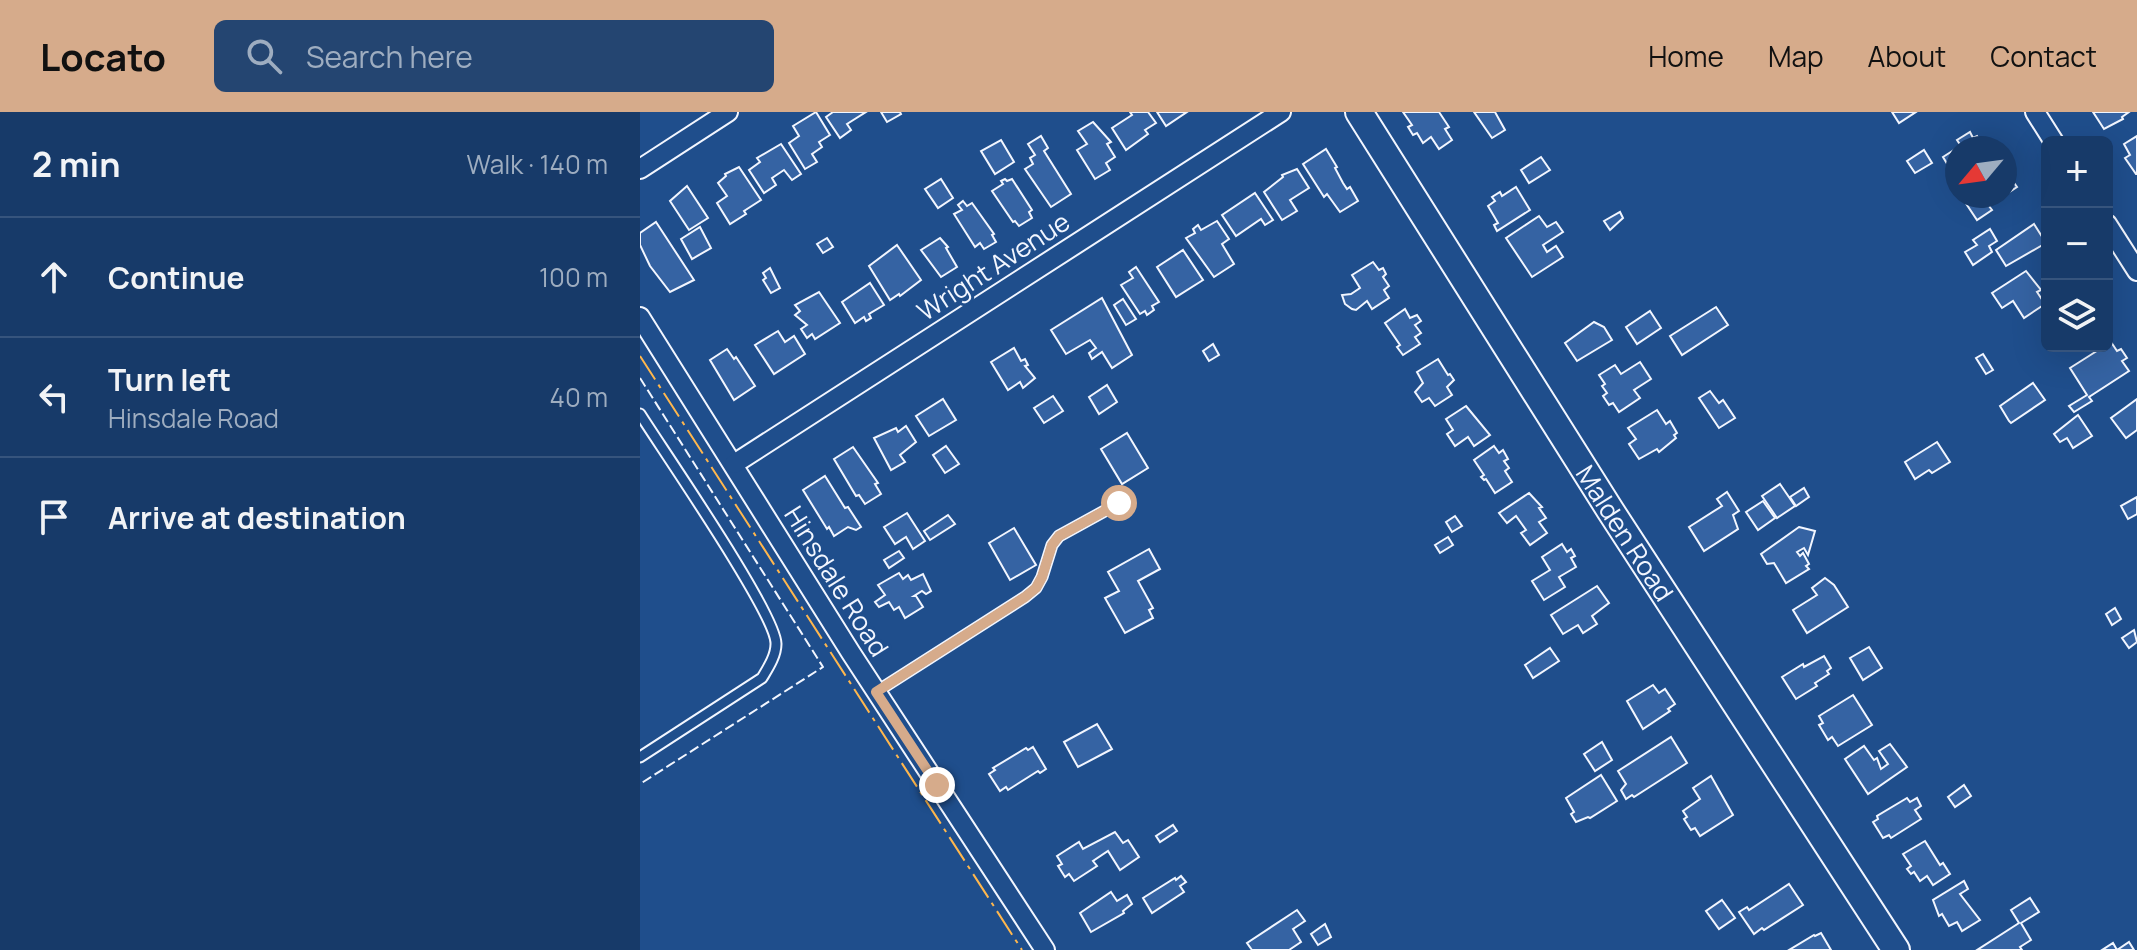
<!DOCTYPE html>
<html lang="en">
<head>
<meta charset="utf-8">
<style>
	:root { --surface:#173a69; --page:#244571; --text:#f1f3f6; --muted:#9eadc0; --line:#36547d; --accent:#d6ab8b }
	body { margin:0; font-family:Manrope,sans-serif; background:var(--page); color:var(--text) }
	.controls { position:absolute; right:24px; top:24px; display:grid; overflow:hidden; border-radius:12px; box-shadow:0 8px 32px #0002 }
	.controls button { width:72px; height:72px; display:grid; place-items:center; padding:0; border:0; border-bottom:2px solid var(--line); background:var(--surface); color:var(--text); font:40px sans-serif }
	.compass { position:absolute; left:1305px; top:24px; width:72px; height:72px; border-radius:50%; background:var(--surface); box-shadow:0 8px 32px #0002; rotate:241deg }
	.stop { position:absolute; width:24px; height:24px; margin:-18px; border:6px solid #d6ab8b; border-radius:50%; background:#fff }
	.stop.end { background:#d6ab8b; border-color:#fff; box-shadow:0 2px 8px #0008 }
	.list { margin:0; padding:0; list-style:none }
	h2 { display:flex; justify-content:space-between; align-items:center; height:104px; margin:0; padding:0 32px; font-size:34px }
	h2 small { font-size:26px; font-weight:400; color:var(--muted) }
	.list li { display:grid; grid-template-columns:52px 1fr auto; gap:24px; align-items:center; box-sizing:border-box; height:120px; padding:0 32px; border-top:2px solid var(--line) }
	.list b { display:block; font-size:30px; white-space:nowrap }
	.list p { margin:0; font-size:26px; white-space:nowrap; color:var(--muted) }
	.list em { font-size:26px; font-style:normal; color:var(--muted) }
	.icon { flex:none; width:44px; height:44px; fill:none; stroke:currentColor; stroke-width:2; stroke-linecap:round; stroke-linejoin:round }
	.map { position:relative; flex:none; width:1497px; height:838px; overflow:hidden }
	header { display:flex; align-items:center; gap:48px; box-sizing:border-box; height:112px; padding:0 40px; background:var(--accent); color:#111 }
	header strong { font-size:38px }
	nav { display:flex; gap:44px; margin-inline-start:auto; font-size:28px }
	.search { width:560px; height:72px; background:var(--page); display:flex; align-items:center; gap:20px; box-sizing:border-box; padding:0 28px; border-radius:12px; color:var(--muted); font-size:30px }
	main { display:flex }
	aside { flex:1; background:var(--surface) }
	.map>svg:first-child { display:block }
	.building { fill:#3563a3; stroke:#f2f6ff; stroke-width:2 }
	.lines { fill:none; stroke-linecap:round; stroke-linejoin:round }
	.lane-casing { stroke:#f2f6ff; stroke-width:13 }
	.street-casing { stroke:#f2f6ff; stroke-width:22 }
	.secondary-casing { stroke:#f2f6ff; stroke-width:30 }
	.lane { stroke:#1f4e8c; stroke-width:9 }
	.street { stroke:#1f4e8c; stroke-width:18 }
	.secondary { stroke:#1f4e8c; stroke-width:26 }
	.fence { stroke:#f2f6ff; stroke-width:2; stroke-dasharray:10 4; stroke-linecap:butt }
	.power { stroke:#ffb74d; stroke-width:2; stroke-dasharray:28 6 4 6; stroke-linecap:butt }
	.route { stroke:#d6ab8b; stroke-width:10 }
	.labels { text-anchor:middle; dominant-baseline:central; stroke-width:6; stroke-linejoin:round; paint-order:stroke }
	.street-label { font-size:26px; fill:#f2f6ff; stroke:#1f4e8c }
</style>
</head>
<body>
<header>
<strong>Locato</strong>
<div class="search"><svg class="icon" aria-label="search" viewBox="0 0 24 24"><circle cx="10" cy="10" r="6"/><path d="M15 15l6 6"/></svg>Search here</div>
<nav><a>Home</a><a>Map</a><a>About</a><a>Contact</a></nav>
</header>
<main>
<aside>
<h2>2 min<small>Walk · 140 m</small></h2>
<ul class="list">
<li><svg class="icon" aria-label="ahead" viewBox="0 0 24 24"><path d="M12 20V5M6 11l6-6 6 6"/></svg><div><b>Continue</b></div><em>100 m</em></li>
<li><svg class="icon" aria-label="left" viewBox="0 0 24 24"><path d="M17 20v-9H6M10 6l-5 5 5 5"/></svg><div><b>Turn left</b><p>Hinsdale Road</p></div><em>40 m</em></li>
<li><svg class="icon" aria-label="arrive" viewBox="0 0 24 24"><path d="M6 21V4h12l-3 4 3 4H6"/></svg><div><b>Arrive at destination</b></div></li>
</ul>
</aside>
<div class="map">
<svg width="1497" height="838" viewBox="0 0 1497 838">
	<rect width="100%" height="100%" fill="#1f4e8c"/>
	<!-- building -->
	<g class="building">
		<path d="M176 0 190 23 179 30 182 35 172 42 177 50 165 57 149 31 159 24 153 14Z"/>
		<path d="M193 0H226L207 12 211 18 200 26 186 5Z"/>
		<path d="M241 0H260L261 2 247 10Z"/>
		<path d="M490 0H508L516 11 505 18 508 22 486 38 472 16 492 3Z"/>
		<path d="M517 0H547L526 14Z"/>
		<path d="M763 0H799L809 15 805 17 812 28 799 37 791 25 783 31 777 21 773 23 768 15 772 13Z"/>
		<path d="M834 0H855L865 18 852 26Z"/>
		<path d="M1252 0H1276L1259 11Z"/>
		<path d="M1453 0H1489L1482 5 1483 7 1464 17Z"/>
		<path d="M453 10 471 30 467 32 475 45 466 51 470 58 455 67 437 38 447 32 438 19Z"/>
		<path d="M1330 20 1333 26 1337 24 1344 36H1318L1321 34 1317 28Z"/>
		<path d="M401 24 408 36 404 39 431 82 411 95 385 57 393 52 390 46 395 43 388 32Z"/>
		<path d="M1497 24V62H1496L1485 46 1490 43 1484 32Z"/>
		<path d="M361 28 374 50 355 62 341 39Z"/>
		<path d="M141 32 161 62 152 68 144 58 132 66 136 73 124 81 109 58 120 50 117 46Z"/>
		<path d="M1317 36V63L1315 65 1303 45Z"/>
		<path d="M686 37 697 55 695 56 703 71 707 77 710 75 718 89 700 100 687 82 684 85 663 52Z"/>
		<path d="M1284 38 1292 51 1275 61 1267 49Z"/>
		<path d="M901 45 910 58 889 71 881 58Z"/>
		<path d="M99 55 121 88 104 99 106 102 90 112 77 91 87 84 78 71 86 64 85 62Z"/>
		<path d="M657 57 669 76 650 88 657 99 642 108 624 80 643 65 642 63Z"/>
		<path d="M1369 64 1377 75 1365 83V67Z"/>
		<path d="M301 67 313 86 298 96 285 77Z"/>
		<path d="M365 67 367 69 372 67 392 98 389 100 392 106 379 114 375 109 373 110 352 79 363 72 361 69Z"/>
		<path d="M47 74 68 106 49 118 30 89Z"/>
		<path d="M876 75 890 98 857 119 854 113 858 111 848 94 855 89 852 85 860 80 862 84Z"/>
		<path d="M615 81 633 108 625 113 621 107 596 124 582 103Z"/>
		<path d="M1321 84H1364L1349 94 1352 98 1337 108Z"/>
		<path d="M323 89 327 94 332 91 354 122 352 123 356 130 344 137 340 131 335 135 314 102 322 98 318 93Z"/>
		<path d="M980 100 983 106 970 118 964 109Z"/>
		<path d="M899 104 907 115 916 110 923 120 903 133 907 140 916 134 923 145 892 165 866 126Z"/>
		<path d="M577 109 589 127 582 132 594 152 574 165 546 126 555 121 553 117 558 113 561 118Z"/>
		<path d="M16 110 54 168 30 180 10 154 0 133V121Z"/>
		<path d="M1394 112 1406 131 1366 154 1356 138Z"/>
		<path d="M60 115 71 136 52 147 41 127Z"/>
		<path d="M1350 117 1357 129 1349 134 1352 140 1333 153 1325 140 1337 133 1333 128Z"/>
		<path d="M187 126 193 135 183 141 177 132Z"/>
		<path d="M300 126 308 135 306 136 317 155 301 165 281 138Z"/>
		<path d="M257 133 281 168 260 184 259 182 250 188 229 154Z"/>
		<path d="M543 138 563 168 536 185 517 155Z"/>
		<path d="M733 150 739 158 743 156 746 162 743 165 749 174 744 178 749 186 732 197 727 189 716 198 712 197 705 192 702 183 711 182 720 176 712 163Z"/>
		<path d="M496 155 519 190 512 194 514 198 507 203 505 199 500 202 481 173 493 166 489 160Z"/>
		<path d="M130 156 140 176 131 181 123 168 126 166 123 161Z"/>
		<path d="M1386 159 1401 178 1397 180 1405 192 1384 206 1373 189 1362 196 1352 181Z"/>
		<path d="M230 171 244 193 229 202 231 206 226 209 224 205 215 211 202 190Z"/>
		<path d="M179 180 200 211 175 227 172 222 167 226 161 217 167 213 155 203 160 199 155 193Z"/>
		<path d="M462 186 492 243 472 256 462 240 452 247 449 241 456 236 450 228 426 242 411 218Z"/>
		<path d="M483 187 496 207 486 213 474 193Z"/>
		<path d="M1076 195 1088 213 1042 243 1030 224Z"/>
		<path d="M765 197 770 206 777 203 781 209 775 213 781 221 775 225 780 232 763 243 757 235 760 233 745 211Z"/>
		<path d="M1010 199 1021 216 997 232 986 215Z"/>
		<path d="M954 210 964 215 972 228 937 249 925 231Z"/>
		<path d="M138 219 145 230 154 224 165 242 134 262 115 233Z"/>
		<path d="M1471 230 1477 239 1481 237 1487 246 1482 249 1489 259 1449 285 1452 289 1434 300 1429 294 1447 283 1430 256Z"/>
		<path d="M573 232 579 243 569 249 563 239Z"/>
		<path d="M374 236 381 249 385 247 388 253 385 254 395 266 383 276 380 270 368 278 351 250Z"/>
		<path d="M87 237 94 247 96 245 115 274 94 288 70 248Z"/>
		<path d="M1343 242 1353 258 1346 262 1336 246Z"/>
		<path d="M798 247 808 263 810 262 814 268 807 275 812 283 795 294 789 286 782 290 775 280 783 271 777 260Z"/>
		<path d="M1000 250 1011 267 994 278 1000 286 979 300 973 291 969 293 963 284 967 281 962 274 965 272 959 263 975 253 981 262Z"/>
		<path d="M1393 271 1405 288 1371 311 1369 309 1360 294Z"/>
		<path d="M467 273 477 290 459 302 449 285Z"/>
		<path d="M1070 279 1079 291 1083 288 1095 306 1079 316 1059 286Z"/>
		<path d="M413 284 423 299 404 311 394 296Z"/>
		<path d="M303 287 316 308 289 324 276 304Z"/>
		<path d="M1497 287V318L1486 326 1471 306Z"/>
		<path d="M826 294 850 323 834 334 828 325 815 334 807 322 813 318 806 307Z"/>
		<path d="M1017 298 1026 312 1030 309 1037 321 1034 323 1036 326 1019 340 1017 337 999 347 989 332 996 327 988 316Z"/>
		<path d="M1438 303 1452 324 1433 336 1427 326 1420 330 1414 322Z"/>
		<path d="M266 314 276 330 260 343 265 350 251 358 234 326 256 316 258 320Z"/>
		<path d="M487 321 508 356 482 372 461 337Z"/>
		<path d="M1297 330 1310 350 1292 361 1289 358 1275 367 1265 350Z"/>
		<path d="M306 334 319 352 305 361 293 343Z"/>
		<path d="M854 334 859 341 863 338 868 347 864 349 869 356 865 359 872 370 855 381 846 367 844 368 841 365 844 363 834 348Z"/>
		<path d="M213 335 238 371 235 372 241 382 225 392 219 383 216 384 194 347Z"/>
		<path d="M185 364 205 396 208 395 221 415 216 418 208 415 194 424 189 415 187 417 163 378Z"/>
		<path d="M1140 372 1155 394 1137 406 1122 384Z"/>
		<path d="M1164 376 1169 385 1156 394 1150 385Z"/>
		<path d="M1087 380 1099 399 1093 403 1098 417 1064 439 1049 415 1082 394 1077 387Z"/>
		<path d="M889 381 902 395 899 396 906 406 899 410 907 421 890 433 881 421 886 418 876 404 867 411 859 401Z"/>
		<path d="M1497 385V402L1488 407 1481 394Z"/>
		<path d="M1123 389 1135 406 1118 418 1106 400Z"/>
		<path d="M267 401 285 429 273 437 266 425 255 432 244 415Z"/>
		<path d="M308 403 315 412 290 428 284 419Z"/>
		<path d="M815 404 822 414 812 420 806 410Z"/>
		<path d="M1159 415 1175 419 1168 443 1164 436 1157 440 1160 444 1163 441 1169 452 1166 454 1169 457 1146 471 1134 451 1127 452 1121 442Z"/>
		<path d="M374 416 396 453 370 468 349 431Z"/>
		<path d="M808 425 813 433 800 441 795 433Z"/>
		<path d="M922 432 927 440 931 437 935 444 931 446 936 455 919 465 925 475 904 488 892 469 910 458 902 445Z"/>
		<path d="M509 437 520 457 498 469 513 496 509 498 513 506 485 521 465 486 479 479 468 460Z"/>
		<path d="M259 439 264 446 249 456 244 448Z"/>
		<path d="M259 461 263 467 268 463 271 468 283 462 291 479 286 482 282 479 274 484H276L283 495 265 506 259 495 254 498 249 490 239 495 235 490 245 483 238 473Z"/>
		<path d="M1185 466 1194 473 1208 495 1167 521 1153 498 1177 483 1172 476Z"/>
		<path d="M957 474 969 491 952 504 957 512 943 521 938 513 923 522 911 503Z"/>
		<path d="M1475 496 1481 507 1472 513 1466 502Z"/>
		<path d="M1494 518 1497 530 1489 536 1482 526Z"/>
		<path d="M1229 535 1242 556 1223 568 1210 546Z"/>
		<path d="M910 536 919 549 893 566 885 553Z"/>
		<path d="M1184 544 1191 556 1187 559 1189 562 1175 571 1177 574 1156 587 1142 565 1163 552 1164 555Z"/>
		<path d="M1013 573 1019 581 1025 577 1035 592 1028 597 1030 599 1003 617 987 589Z"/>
		<path d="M1213 583 1232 613 1198 634 1192 625 1188 628 1179 613 1183 611 1179 604Z"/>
		<path d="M457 612 472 637 438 655 424 630Z"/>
		<path d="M1031 625 1047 651 994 685 992 683 986 687 981 678 986 672 978 659Z"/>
		<path d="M962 630 972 648 955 659 944 642Z"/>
		<path d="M1250 632 1267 655 1228 682 1205 647 1224 634 1234 648 1237 646 1241 657 1248 652 1239 639Z"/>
		<path d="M393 635 406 657 400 661 398 659 368 678 366 675 360 679 349 662 355 658 353 656 386 636 388 638Z"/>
		<path d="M961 663 977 689 950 706 948 705 936 710 931 702 934 700 926 686Z"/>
		<path d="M1071 664 1093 703 1060 724 1055 716 1051 718 1044 707 1047 705 1043 699 1060 687 1053 676Z"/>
		<path d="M1324 673 1331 684 1315 695 1308 685Z"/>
		<path d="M1267 686 1270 690 1277 686 1281 694 1275 698 1281 707 1251 726 1249 723 1243 726 1233 710 1238 707 1237 704Z"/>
		<path d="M533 713 537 719 520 730 516 724Z"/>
		<path d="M475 720 483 731 488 728 499 745 480 758 468 739 453 749 457 754 434 769 429 762 425 765 418 754 422 752 417 744 439 730 443 737Z"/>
		<path d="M1285 729 1300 753 1303 751 1310 762 1293 773 1287 764 1280 769 1274 760 1271 762 1267 757 1271 754 1263 742Z"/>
		<path d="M541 764 546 770 540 774 544 780 512 801 503 786 535 766 536 768Z"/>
		<path d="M1324 769 1328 777 1320 782 1340 808 1322 819 1317 810 1309 814 1302 802 1299 804 1293 788Z"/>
		<path d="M1149 772 1163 793 1124 818 1122 816 1114 822 1099 800 1107 795 1109 798Z"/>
		<path d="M471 780 477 789 487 783 492 792 483 799 484 801 451 820 440 801Z"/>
		<path d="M1390 786 1399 800 1381 811 1391 828 1380 835 1382 838H1337L1379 811 1371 798Z"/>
		<path d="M1082 788 1095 806 1079 817 1066 799Z"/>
		<path d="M657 798 665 809 653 817 661 830 649 838H612L607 831Z"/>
		<path d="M685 812 691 825 678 833 671 822Z"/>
		<path d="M1181 821 1191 838H1149L1174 823 1175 824Z"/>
		<path d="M1489 830 1494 838H1462L1473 831 1477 838Z"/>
	</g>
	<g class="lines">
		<defs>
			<g id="lane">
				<path d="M0 302C22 337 137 503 136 532 136 544 128 556 122 566L0 645"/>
				<path d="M236 580 385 485 396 476 402 465 412 433 419 424 479 391"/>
			</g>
			<g id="street">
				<path d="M1395 0 1414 30"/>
				<path d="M0 57 88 0"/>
				<path d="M1467 112 1497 159"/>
				<path d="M0 205 211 541 405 838"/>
				<path d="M94 352 641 0"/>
			</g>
			<g id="secondary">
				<path id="s1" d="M719 0 970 398 1256 838"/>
			</g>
		</defs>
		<!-- lane casing -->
		<use href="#lane" class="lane-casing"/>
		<!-- street casing -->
		<use href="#street" class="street-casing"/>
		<!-- secondary casing -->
		<use href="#secondary" class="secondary-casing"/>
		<!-- lane -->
		<use href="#lane" class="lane"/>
		<!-- street -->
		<use href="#street" class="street"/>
		<!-- secondary -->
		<use href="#secondary" class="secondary"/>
		<!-- fence -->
		<path class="fence" d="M0 266 183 555 0 672"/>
		<!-- power -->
		<path class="power" d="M0 244 382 838"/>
	</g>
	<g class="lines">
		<!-- route -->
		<path class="route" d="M297 673 236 580 385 485 396 476 402 465 412 433 419 424 479 391"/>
	</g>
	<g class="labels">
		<!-- street labels -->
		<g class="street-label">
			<text transform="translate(353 154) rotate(-33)">Wright Avenue</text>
			<text stroke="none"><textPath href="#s1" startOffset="498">Malden Road</textPath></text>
			<text transform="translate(197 469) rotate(58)">Hinsdale Road</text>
		</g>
	</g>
</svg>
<div class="controls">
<button>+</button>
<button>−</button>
<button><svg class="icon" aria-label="layers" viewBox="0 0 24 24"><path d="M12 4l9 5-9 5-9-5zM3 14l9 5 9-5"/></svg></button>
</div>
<svg class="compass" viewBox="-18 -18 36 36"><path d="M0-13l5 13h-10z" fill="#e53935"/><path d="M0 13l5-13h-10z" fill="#9eadc0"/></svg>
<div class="stop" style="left:479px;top:391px"></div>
<div class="stop end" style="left:297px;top:673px"></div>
</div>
</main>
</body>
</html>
